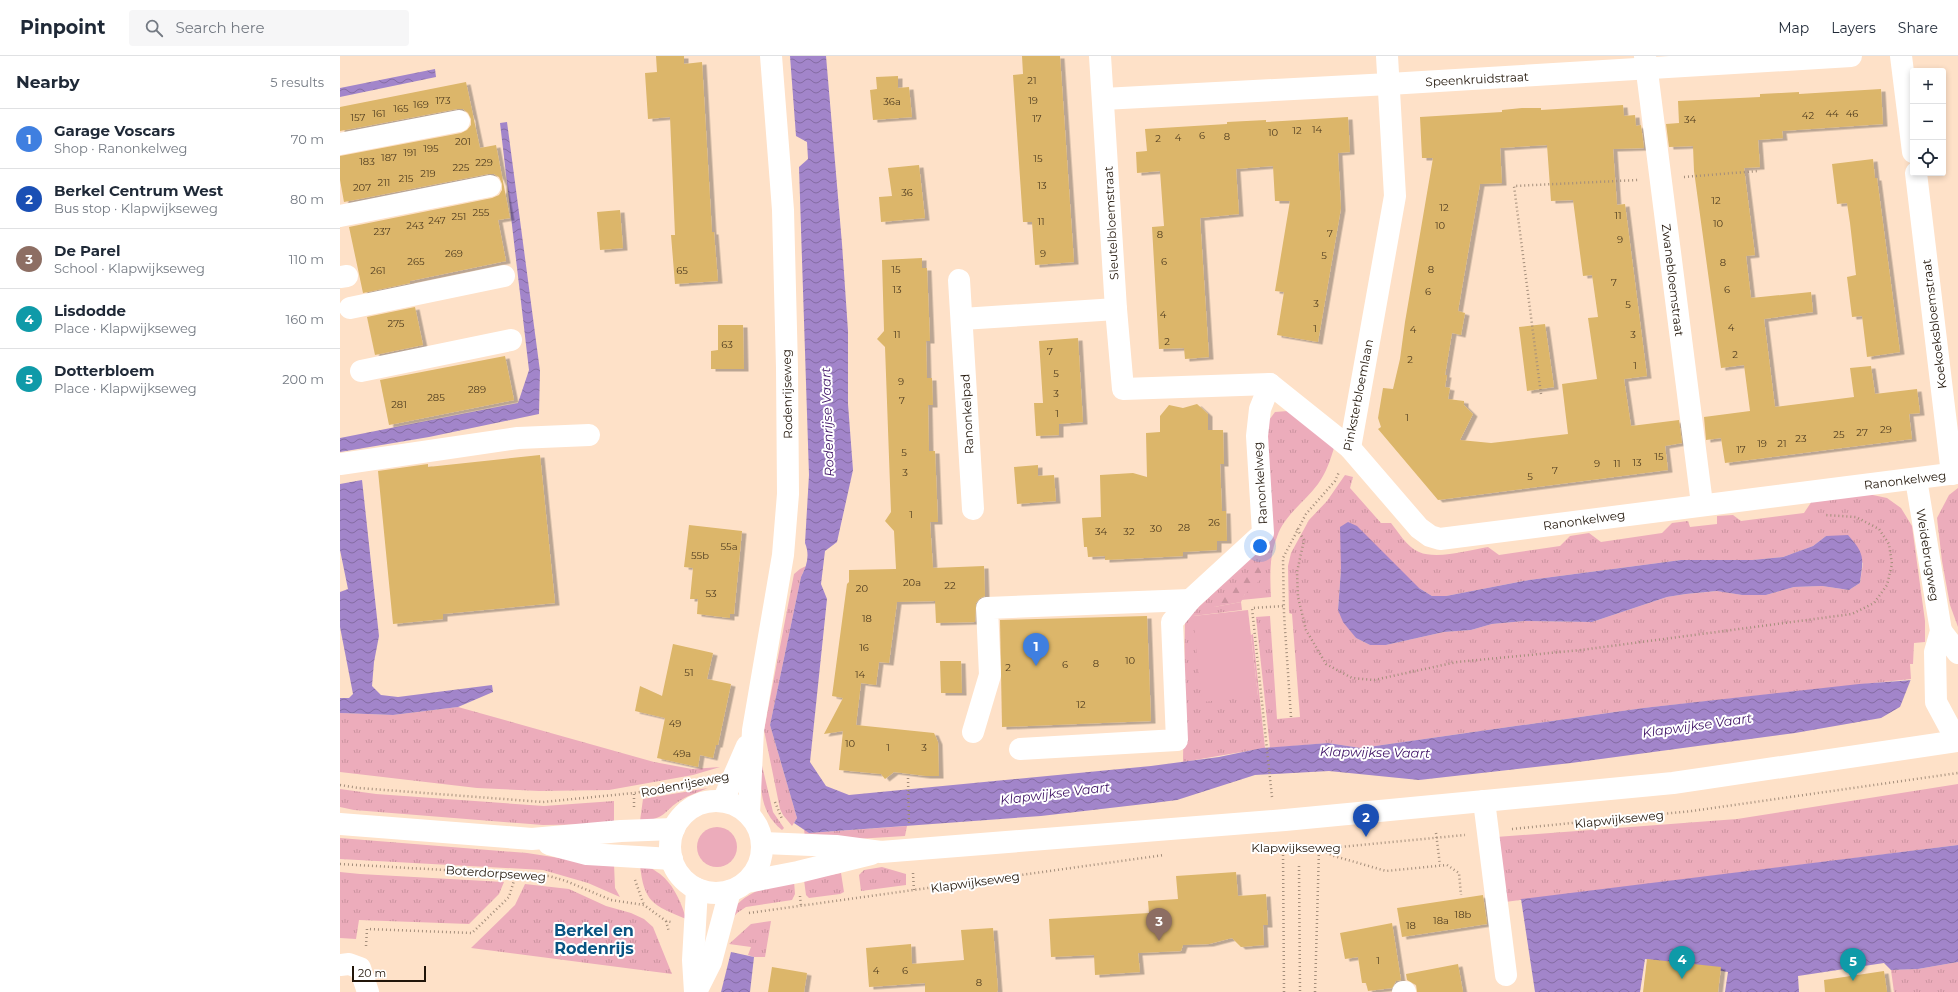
<!DOCTYPE html>
<html lang="en">
<head>
<meta charset="utf-8">
<style>
	:root { --surface:#fff; --page:#f6f6f7; --text:#1f2937; --muted:#747a83; --line:#e0e1e3; --accent:#b45309 }
	body { margin:0; font-family:Montserrat,sans-serif; background:var(--page); color:var(--text) }
	.controls { position:absolute; right:12px; top:12px; display:grid; overflow:hidden; border-radius:4px; box-shadow:0 2px 6px #0003 }
	.controls button { width:36px; height:36px; display:grid; place-items:center; padding:0; border:0; border-bottom:1px solid var(--line); background:var(--surface); color:var(--text); font:20px sans-serif }
	.scale { position:absolute; left:12px; bottom:10px; width:74px; box-sizing:border-box; padding-left:4px; border:2px solid #211509; border-top:0; font-size:11px; line-height:14px; white-space:nowrap; color:#211509; -webkit-text-stroke:3px #fff; paint-order:stroke }
	.you { position:absolute; left:920px; top:490px; width:14px; height:14px; margin:-10px; border:3px solid #fff; border-radius:50%; background:#1a73e8; box-shadow:0 0 0 6px #1a73e833 }
	.badge { display:grid; place-items:center; width:26px; height:26px; border-radius:50%; background:var(--accent); color:#fff; font-size:13px; font-weight:700 }
	.pin { position:absolute; translate:-50% -33px; filter:drop-shadow(0 1px 2px #0008) }
	.pin::after { content:''; position:absolute; top:21px; width:14px; height:12px; background:inherit; clip-path:polygon(0 0,100% 0,50% 100%) }
	.list { margin:0; padding:0; list-style:none }
	h2 { display:flex; justify-content:space-between; align-items:center; height:52px; margin:0; padding:0 16px; font-size:17px }
	h2 small { font-size:13px; font-weight:400; color:var(--muted) }
	.list li { display:grid; grid-template-columns:26px 1fr auto; gap:12px; align-items:center; box-sizing:border-box; height:60px; padding:0 16px; border-top:1px solid var(--line) }
	.list b { display:block; font-size:15px; white-space:nowrap }
	.list p { margin:0; font-size:13px; white-space:nowrap; color:var(--muted) }
	.list em { font-size:13px; font-style:normal; color:var(--muted) }
	.icon { flex:none; width:22px; height:22px; fill:none; stroke:currentColor; stroke-width:2; stroke-linecap:round; stroke-linejoin:round }
	.map { position:relative; flex:none; width:1618px; height:936px; overflow:hidden }
	header { display:flex; align-items:center; gap:24px; box-sizing:border-box; height:56px; padding:0 20px; background:var(--surface); border-bottom:1px solid var(--line) }
	header strong { font-size:19px }
	nav { display:flex; gap:22px; margin-inline-start:auto; font-size:14px }
	.search { width:280px; height:36px; background:var(--page); display:flex; align-items:center; gap:10px; box-sizing:border-box; padding:0 14px; border-radius:4px; color:var(--muted); font-size:15px }
	main { display:flex }
	aside { flex:1; background:var(--surface) }
	.map>svg:first-child { display:block }
	.grass { fill:url(#grass-tufts); fill-rule:evenodd }
	.forest { fill:url(#forest-firs) }
	.green { fill:#ecacbb }
	.water { fill:url(#water-waves) }
	.pier { fill:#fee1c8 }
	.building { fill:#dcb66a; fill-rule:evenodd; filter:url(#shadow) }
	.lines { fill:none; stroke-linecap:round; stroke-linejoin:round }
	.path { stroke:#a48e7b; stroke-width:2.5; stroke-dasharray:1 3; stroke-linecap:butt }
	.minor { stroke:#fff; stroke-width:22 }
	.major { stroke:#fff; stroke-width:22 }
	.labels { text-anchor:middle; dominant-baseline:central; stroke-width:4; stroke-linejoin:round; paint-order:stroke }
	.number-label { font-size:10px; fill:#503d21 }
	.street-label { font-size:12px; fill:#211509; stroke:#fff }
	.water-label { font-size:13px; font-style:italic; fill:#3f1366; stroke:#fff }
	.district-label { font-size:16px; font-weight:bold; fill:#095482; stroke:#fff }
</style>
</head>
<body>
<header>
<strong>Pinpoint</strong>
<div class="search"><svg class="icon" aria-label="search" viewBox="0 0 24 24"><circle cx="10" cy="10" r="6"/><path d="M15 15l6 6"/></svg>Search here</div>
<nav><a>Map</a><a>Layers</a><a>Share</a></nav>
</header>
<main>
<aside>
<h2>Nearby<small>5 results</small></h2>
<ul class="list">
<li><span class="badge" style="background:#3f7fe0">1</span><div><b>Garage Voscars</b><p>Shop · Ranonkelweg</p></div><em>70 m</em></li>
<li><span class="badge" style="background:#1a4fb4">2</span><div><b>Berkel Centrum West</b><p>Bus stop · Klapwijkseweg</p></div><em>80 m</em></li>
<li><span class="badge" style="background:#8d6e63">3</span><div><b>De Parel</b><p>School · Klapwijkseweg</p></div><em>110 m</em></li>
<li><span class="badge" style="background:#0f9aa8">4</span><div><b>Lisdodde</b><p>Place · Klapwijkseweg</p></div><em>160 m</em></li>
<li><span class="badge" style="background:#0f9aa8">5</span><div><b>Dotterbloem</b><p>Place · Klapwijkseweg</p></div><em>200 m</em></li>
</ul>
</aside>
<div class="map">
<svg width="1618" height="936" viewBox="0 0 1618 936">
	<defs>
		<pattern id="grass-tufts" width="24" height="20" patternUnits="userSpaceOnUse"><rect width="24" height="20" fill="#ecacbb"/><path d="M3 7l-1-3M5 7V3M7 7l1-3M15 17l-1-3M17 17v-4M19 17l1-3" fill="none" stroke="#ca939f"/></pattern>
		<pattern id="forest-firs" width="22" height="20" patternUnits="userSpaceOnUse"><rect width="22" height="20" fill="#ecacbb"/><path d="M5 1l3.5 6h-7zM16 11l3.5 6h-7z" fill="#ca939f"/></pattern>
		<pattern id="water-waves" width="16" height="10" patternUnits="userSpaceOnUse"><rect width="16" height="10" fill="#a285ca"/><path d="M0 5q4-4 8 0t8 0" fill="none" stroke="#846ca2"/></pattern>
		<filter id="shadow"><feDropShadow dx="4.5" dy="2.5" stdDeviation="0" flood-color="#0004"/></filter>
	</defs>
	<rect width="100%" height="100%" fill="#fee1c8"/>
	<!-- grass -->
	<g class="grass">
		<path d="M948 355 994 392C990 405 986 417 978 428 965 446 944 459 937 481 929 501 930 521 931 541L901 544 905 538 874 551 901 546 902 554 853 560 918 640 911 579 913 578 925 692 843 706 845 564 932 481 924 371 935 356Z"/>
		<path d="M1005 419 1013 421 1010 432 1041 467H1051C1059 477 1067 491 1079 496 1097 504 1129 494 1148 491L1159 499 1220 490 1230 480 1249 477 1261 486 1322 477 1332 467 1348 465 1350 471 1377 468V460L1393 459 1401 465 1464 457 1472 445 1528 438 1547 442 1561 452 1572 470 1585 565V586L1574 587 1573 608H1570L1571 623 1303 652 1021 692 988 687 930 692 916 561 930 560 937 663 960 661 952 558 949 557 948 510 951 497 969 464 987 445ZM1486 480 1523 507 1520 527 1509 534 1482 530 1454 531 1426 539H1402L1378 535 1346 538 1327 541 1252 566 1185 565 1152 568 1131 574 1104 576 1046 589H1030L1016 582 998 554 1001 513 1079 532 1092 540H1106L1189 524 1341 504H1412L1443 501 1473 490Z"/>
		<path d="M1618 432V571L1610 549 1602 505 1597 462 1609 439Z"/>
		<path d="M466 510 461 521 430 669 457 762 452 770 443 759 440 753 424 674 454 518 460 513Z"/>
		<path d="M118 651 314 706 352 713 380 711 353 719 269 734 199 735 137 732 0 716V657L53 659Z"/>
		<path d="M420 701 433 756 444 772 442 774C418 755 421 729 420 701Z"/>
		<path d="M1618 728V789L1165 846 1156 781 1397 763Z"/>
		<path d="M368 732C359 736 349 739 341 744 323 755 327 763 300 765L303 743Z"/>
		<path d="M0 733 36 738 204 750 274 745V768L203 769 14 754 0 751Z"/>
		<path d="M567 770 565 780 516 783 465 782 464 773 469 777Z"/>
		<path d="M0 782 187 797 245 806 274 808 275 832 280 841 248 827 203 814 0 803Z"/>
		<path d="M300 809C305 811 313 812 317 816 332 825 342 847 346 863 313 849 304 847 300 809Z"/>
		<path d="M542 811 566 818V829L521 835 519 819 524 814Z"/>
		<path d="M0 816 20 818 164 826 159 838 129 868 19 864 16 883 0 882Z"/>
		<path d="M501 817 504 836 500 838 469 842 466 839 464 824Z"/>
		<path d="M454 825 455 838 452 844 406 851 397 857 389 866C391 861 392 855 395 851 409 834 433 829 454 825Z"/>
		<path d="M185 828 229 833 266 850 291 857 304 863 313 871 332 918 131 892 175 849Z"/>
		<path d="M431 865 425 901H414L408 899 411 891 389 888 411 868Z"/>
		<path d="M1618 906V936H1554L1551 914 1578 913Z"/>
	</g>
	<!-- forest -->
	<path class="forest" d="M915 510 921 511V523L905 538 901 546 874 551Z"/>
	<!-- green -->
	<g class="green">
		<path d="M908 554 918 640 862 646 853 560Z"/>
		<circle cx="377" cy="791" r="20"/>
	</g>
	<!-- water -->
	<g class="water">
		<path d="M450 0H486L502 188 508 275V348L513 414 497 486 485 495 481 528 487 543 470 706 486 730 509 739 811 710 879 701 922 692 988 687 1021 692 1303 652 1519 628 1573 624 1618 617 1541 662 1455 677 1231 707 1079 724 989 715 915 719 837 744 813 747 701 760 469 777 454 767 457 762 430 669 461 521C467 510 470 499 465 487L469 419 459 111 468 103 467 86 456 80Z"/>
		<path d="M95 13 96 21 0 41V32Z"/>
		<path d="M167 66 200 315 199 358 89 381 0 396V382L178 347 189 314 160 67Z"/>
		<path d="M22 424 39 580 34 606 32 630 41 639 58 641 152 629 153 636 118 651 53 659 0 657V642H9L13 638 0 571V536L8 533 0 494V428Z"/>
		<path d="M1008 466 1017 470 1079 532 1092 540H1106L1189 524 1341 504H1412L1443 501 1473 490 1486 480 1508 479C1526 499 1523 503 1520 527L1509 534 1482 530 1454 531 1426 539H1402L1377 535 1346 538 1327 541 1252 566 1185 565 1152 568 1131 574 1104 576 1046 589H1030L1016 582 1003 566 998 554 1001 513 1000 471Z"/>
		<path d="M1618 789V906L1578 913 1551 914 1544 907 1458 920 1459 936H1385L1388 916 1305 903 1300 936H1195L1181 843Z"/>
		<path d="M391 896 414 901 410 936H381Z"/>
	</g>
	<!-- pier -->
	<path class="pier" d="M1618 615V643L1560 651 1571 623Z"/>
	<!-- building -->
	<g class="building">
		<path d="M316 0H344V8L362 6 372 176H374L378 225 335 228 331 179H335L330 61 308 63 305 17 317 16Z"/>
		<path d="M682 0H720L734 206 695 209 692 166H683L673 19 683 18Z"/>
		<path d="M558 20V32L569 31 572 61 533 64 530 34 537 33 536 21Z"/>
		<path d="M126 26 140 92 156 89 170 162 158 164 166 205 70 225V227L23 237 9 171 152 142 159 139 162 134V128L159 121 154 118H148L4 146 0 124V100L121 77 127 74 131 69V63L128 57 123 53H117L0 75V51Z"/>
		<path d="M1541 33 1543 68 1442 75 1443 82 1418 84 1420 111 1404 112 1415 199 1406 200 1411 242 1471 236 1473 256 1424 263 1435 351 1514 341 1510 312 1531 310 1535 338 1577 333 1580 357 1569 358 1572 383 1385 407 1381 382 1366 384 1364 361 1410 355 1404 309 1381 312 1354 115 1353 90 1329 91 1326 68 1339 67 1338 45 1420 41V38L1459 36V38Z"/>
		<path d="M1283 49 1284 60 1295 59 1296 70 1301 69 1304 92 1273 93 1277 149 1285 148 1307 320 1284 323 1291 370 1339 364 1342 387 1325 390 1328 414 1098 444 1038 373 1041 371 1038 362 1043 332 1053 333 1060 303 1065 266 1093 102H1082L1080 61 1162 56V54L1182 52H1201V54ZM1207 89 1211 145 1233 144 1243 220 1252 219 1258 261 1248 262 1257 323 1222 328 1228 378 1151 387 1120 384 1133 358 1124 349V345L1108 343 1110 332 1105 331 1107 319H1105L1112 277 1121 279 1125 257 1118 255 1140 128 1162 127 1160 92Z"/>
		<path d="M1008 61 1010 96 998 97 1001 152 978 286 937 279 944 236 935 235 950 145H935L933 110 896 113 899 158 860 162 869 301 845 303 844 292 819 293 812 171 824 170 820 115 797 117 796 96 807 95 805 73 887 68V66L926 64V66Z"/>
		<path d="M1533 103 1535 122H1537L1560 296 1527 301 1522 260 1512 261 1507 221 1516 219 1510 167 1507 147 1497 148 1492 108Z"/>
		<path d="M579 109 585 162 541 166 539 141 552 140 548 112Z"/>
		<path d="M280 154 283 192 260 194 257 156Z"/>
		<path d="M582 202V212H587L590 285H586L587 322H592L593 349H588L589 395H595L598 466H590L593 512 644 510 645 540 640 542 636 547 635 566 596 567 595 545 557 546 549 607 539 606 536 629 521 627 516 669 594 677 598 686 599 720H586L554 716 545 723 541 718 499 714 503 675 484 678 503 642 492 640 507 528 509 526V514L556 513 554 475 545 465 551 456 545 291 537 283 544 275 542 204Z"/>
		<path d="M75 251 83 289 35 299 27 261Z"/>
		<path d="M1205 268 1214 331 1187 335 1179 271Z"/>
		<path d="M378 269H403L404 313H371V295L378 294Z"/>
		<path d="M738 282 743 366 719 368V379L696 380 694 347H703L699 285Z"/>
		<path d="M165 300 174 344 49 369 40 324Z"/>
		<path d="M857 348 868 358V374H883L884 408H880L882 455H886L887 485H877V494L843 496V500L765 504V500L748 501 747 491H744L742 462 761 461 760 419 793 417 807 421 806 377 820 376V360L829 349 843 352Z"/>
		<path d="M200 399 215 547 103 558V563L53 568 38 415 88 408V411Z"/>
		<path d="M698 409V420L714 419 716 445 677 448 674 411Z"/>
		<path d="M349 469 402 475 394 558H390V562L357 558 358 543H350L353 512 344 511Z"/>
		<path d="M807 560 811 665 662 671 660 564Z"/>
		<path d="M333 588 373 597 367 623 391 628 378 689H376L373 702 360 699 358 711 317 702 325 662 295 655 300 630 322 640Z"/>
		<path d="M600 605H621L622 637H601Z"/>
		<path d="M896 816 898 840 926 838 928 869H923L924 889 901 891 892 882 869 888 843 889 841 895 798 897 800 916 755 919 754 899 711 901 709 863 809 857 808 845 838 843 836 820Z"/>
		<path d="M1143 839 1147 868 1062 881 1057 852Z"/>
		<path d="M1052 867 1061 924 1056 925 1052 932 1028 935 1026 927H1022L1018 901 1005 903 1000 877Z"/>
		<path d="M653 872 658 934 657 936H585V927L529 931 526 892 571 888 572 908 624 904 621 874Z"/>
		<path d="M1307 903 1381 911 1378 936H1303Z"/>
		<path d="M1118 908 1123 936H1077L1076 929 1067 924 1066 918Z"/>
		<path d="M432 911 467 917 464 936H428Z"/>
		<path d="M1544 915 1547 936H1485L1484 924Z"/>
	</g>
	<g class="lines">
		<!-- path -->
		<g class="path">
			<path d="M1344 121 1418 115"/>
			<path d="M1201 338 1174 130 1298 124"/>
			<path d="M957 473 964 484 957 516 958 541 966 574 986 608 1012 622 1034 624 1117 606 1241 594 1512 558 1534 547 1547 529 1552 508 1549 488 1539 473 1516 461 1485 459"/>
			<path d="M951 661 944 558 943 502 966 458 995 425 999 416"/>
			<path d="M568 722 569 770"/>
			<path d="M0 729 19 732 203 746 294 737 364 726"/>
			<path d="M932 741 912 552 944 550"/>
			<path d="M435 746 442 763"/>
			<path d="M294 751V737"/>
			<path d="M1172 773 1352 755 1618 717"/>
			<path d="M1096 777 1100 809"/>
			<path d="M925 791 979 793 1125 779"/>
			<path d="M943 791 944 936"/>
			<path d="M979 793 994 800 1046 815 1107 809 1119 817 1121 839"/>
			<path d="M0 808 209 820 226 825 271 844 304 849 326 865 331 866"/>
			<path d="M959 810 960 936"/>
			<path d="M573 817 574 835"/>
			<path d="M295 824 304 849"/>
			<path d="M460 840 461 850"/>
			<path d="M409 857 824 799"/>
			<path d="M326 865 329 876"/>
			<path d="M26 890 27 873 132 877 169 841 176 818"/>
			<path d="M975 936 979 793"/>
		</g>
		<!-- minor -->
		<g class="minor">
			<path d="M760 0 776 253 783 333 930 328 1010 392 1079 472 1090 480 1100 483 1618 417"/>
			<path d="M1305 0 1362 448"/>
			<path d="M1561 0 1573 96"/>
			<path d="M763 43 1049 28 1511 0"/>
			<path d="M0 88 119 65"/>
			<path d="M1576 117 1612 418"/>
			<path d="M0 160 150 130"/>
			<path d="M0 221 7 220"/>
			<path d="M619 224 633 453"/>
			<path d="M10 252 164 220"/>
			<path d="M622 263 776 253"/>
			<path d="M21 315 171 284"/>
			<path d="M1010 392 1055 140 1047 0"/>
			<path d="M0 408 178 382 249 379"/>
			<path d="M1576 423 1601 575 1595 596 1596 646 1617 685"/>
			<path d="M1601 575 1618 597"/>
			<path d="M633 676 650 619 647 552 850 544"/>
			<path d="M680 693 837 684 832 566 850 544 923 477 917 380 920 353 930 328"/>
			<path d="M383 745 407 690"/>
			<path d="M1144 745 1166 919"/>
			<path d="M409 758 413 674 443 499 448 438 447 312 443 154 431 0"/>
			<path d="M0 909 9 908 20 912 28 936"/>
			<path d="M355 936 353 904 357 833"/>
			<path d="M356 936 371 906 390 835"/>
			<path d="M1063 936H1065"/>
		</g>
		<!-- major -->
		<g class="major">
			<circle cx="376" cy="791" r="46"/>
			<path d="M0 768 192 783 281 775 334 773"/>
			<path d="M423 787 496 790 541 796 945 764 1333 727 1618 685"/>
			<path d="M209 788 247 798 332 803"/>
			<path d="M407 826 458 816 531 798"/>
		</g>
	</g>
	<g class="labels">
		<!-- number labels -->
		<g class="number-label">
			<text x="692" y="24">21</text>
			<text x="103" y="44">173</text>
			<text x="693" y="44">19</text>
			<text x="552" y="45">36a</text>
			<text x="81" y="48">169</text>
			<text x="61" y="52">165</text>
			<text x="39" y="57">161</text>
			<text x="1492" y="57">44</text>
			<text x="1512" y="57">46</text>
			<text x="1468" y="59">42</text>
			<text x="18" y="61">157</text>
			<text x="697" y="62">17</text>
			<text x="1350" y="63">34</text>
			<text x="977" y="73">14</text>
			<text x="957" y="74">12</text>
			<text x="933" y="76">10</text>
			<text x="862" y="79">6</text>
			<text x="887" y="80">8</text>
			<text x="838" y="81">4</text>
			<text x="818" y="82">2</text>
			<text x="123" y="85">201</text>
			<text x="91" y="92">195</text>
			<text x="70" y="96">191</text>
			<text x="49" y="101">187</text>
			<text x="698" y="102">15</text>
			<text x="27" y="105">183</text>
			<text x="144" y="106">229</text>
			<text x="121" y="111">225</text>
			<text x="88" y="117">219</text>
			<text x="66" y="122">215</text>
			<text x="44" y="126">211</text>
			<text x="702" y="129">13</text>
			<text x="22" y="131">207</text>
			<text x="567" y="136">36</text>
			<text x="1376" y="144">12</text>
			<text x="1104" y="151">12</text>
			<text x="141" y="156">255</text>
			<text x="1278" y="159">11</text>
			<text x="119" y="160">251</text>
			<text x="97" y="164">247</text>
			<text x="701" y="165">11</text>
			<text x="1378" y="167">10</text>
			<text x="75" y="169">243</text>
			<text x="1100" y="169">10</text>
			<text x="42" y="175">237</text>
			<text x="990" y="177">7</text>
			<text x="820" y="178">8</text>
			<text x="1280" y="183">9</text>
			<text x="114" y="197">269</text>
			<text x="703" y="197">9</text>
			<text x="984" y="199">5</text>
			<text x="76" y="205">265</text>
			<text x="824" y="205">6</text>
			<text x="1383" y="206">8</text>
			<text x="556" y="213">15</text>
			<text x="1091" y="213">8</text>
			<text x="38" y="214">261</text>
			<text x="342" y="214">65</text>
			<text x="1274" y="226">7</text>
			<text x="557" y="233">13</text>
			<text x="1387" y="233">6</text>
			<text x="1088" y="235">6</text>
			<text x="976" y="247">3</text>
			<text x="1288" y="248">5</text>
			<text x="823" y="258">4</text>
			<text x="56" y="267">275</text>
			<text x="1391" y="271">4</text>
			<text x="975" y="272">1</text>
			<text x="1073" y="273">4</text>
			<text x="557" y="278">11</text>
			<text x="1293" y="278">3</text>
			<text x="827" y="285">2</text>
			<text x="387" y="288">63</text>
			<text x="710" y="295">7</text>
			<text x="1395" y="298">2</text>
			<text x="1070" y="303">2</text>
			<text x="1295" y="309">1</text>
			<text x="716" y="317">5</text>
			<text x="561" y="325">9</text>
			<text x="137" y="333">289</text>
			<text x="716" y="337">3</text>
			<text x="96" y="341">285</text>
			<text x="562" y="344">7</text>
			<text x="59" y="348">281</text>
			<text x="717" y="357">1</text>
			<text x="1067" y="361">1</text>
			<text x="1546" y="373">29</text>
			<text x="1522" y="376">27</text>
			<text x="1499" y="378">25</text>
			<text x="1461" y="382">23</text>
			<text x="1422" y="387">19</text>
			<text x="1442" y="387">21</text>
			<text x="1401" y="393">17</text>
			<text x="564" y="396">5</text>
			<text x="1319" y="400">15</text>
			<text x="1297" y="406">13</text>
			<text x="1257" y="407">9</text>
			<text x="1277" y="407">11</text>
			<text x="1215" y="414">7</text>
			<text x="565" y="416">3</text>
			<text x="1190" y="420">5</text>
			<text x="571" y="458">1</text>
			<text x="874" y="466">26</text>
			<text x="844" y="471">28</text>
			<text x="816" y="472">30</text>
			<text x="761" y="475">34</text>
			<text x="789" y="475">32</text>
			<text x="389" y="490">55a</text>
			<text x="360" y="499">55b</text>
			<text x="572" y="526">20a</text>
			<text x="610" y="529">22</text>
			<text x="522" y="532">20</text>
			<text x="371" y="537">53</text>
			<text x="527" y="562">18</text>
			<text x="524" y="591">16</text>
			<text x="790" y="604">10</text>
			<text x="756" y="607">8</text>
			<text x="725" y="608">6</text>
			<text x="668" y="611">2</text>
			<text x="349" y="616">51</text>
			<text x="520" y="618">14</text>
			<text x="741" y="648">12</text>
			<text x="335" y="667">49</text>
			<text x="510" y="687">10</text>
			<text x="548" y="691">1</text>
			<text x="584" y="691">3</text>
			<text x="342" y="697">49a</text>
			<text x="1123" y="858">18b</text>
			<text x="1101" y="864">18a</text>
			<text x="1071" y="869">18</text>
			<text x="1038" y="904">1</text>
			<text x="536" y="914">4</text>
			<text x="565" y="914">6</text>
			<text x="639" y="926">8</text>
		</g>
		<!-- street labels -->
		<g class="street-label">
			<text transform="translate(1137 23) rotate(-3)">Speenkruidstraat</text>
			<text transform="translate(771 167) rotate(-93)">Sleutelbloemstraat</text>
			<text transform="translate(1333 224) rotate(83)">Zwanebloemstraat</text>
			<text transform="translate(1594 268) rotate(-97)">Koekoeksbloemstraat</text>
			<text transform="translate(447 338) rotate(-91)">Rodenrijseweg</text>
			<text transform="translate(1018 339) rotate(-79)">Pinksterbloemlaan</text>
			<text transform="translate(627 358) rotate(-93)">Ranonkelpad</text>
			<text transform="translate(1565 424) rotate(-7)">Ranonkelweg</text>
			<text transform="translate(920 427) rotate(-94)">Ranonkelweg</text>
			<text transform="translate(1244 464) rotate(-8)">Ranonkelweg</text>
			<text transform="translate(1588 499) rotate(81)">Weidebrugweg</text>
			<text transform="translate(345 728) rotate(-11)">Rodenrijseweg</text>
			<text transform="translate(1279 763) rotate(-6)">Klapwijkseweg</text>
			<text x="956" y="791">Klapwijkseweg</text>
			<text transform="translate(156 817) rotate(4)">Boterdorpseweg</text>
			<text transform="translate(635 826) rotate(-8)">Klapwijkseweg</text>
		</g>
		<!-- water labels -->
		<g class="water-label">
			<text transform="translate(487 366) rotate(-92)">Rodenrijse Vaart</text>
			<text transform="translate(1357 669) rotate(-8)">Klapwijkse Vaart</text>
			<text transform="translate(1035 696) rotate(1)">Klapwijkse Vaart</text>
			<text transform="translate(715 737) rotate(-7)">Klapwijkse Vaart</text>
		</g>
		<!-- district labels -->
		<g class="district-label">
			<text x="254" y="874">Berkel en<tspan x="254" dy="18">Rodenrijs</tspan></text>
		</g>
	</g>
</svg>
<div class="controls">
<button>+</button>
<button>−</button>
<button><svg class="icon" aria-label="locate" viewBox="0 0 24 24"><circle cx="12" cy="12" r="6"/><path d="M12 2v4M12 18v4M2 12h4M18 12h4"/></svg></button>
</div>
<div class="scale">20 m</div>
<div class="you"></div>
<div class="pin badge" style="left:696px;top:610px;background:#3f7fe0">1</div>
<div class="pin badge" style="left:1026px;top:781px;background:#1a4fb4">2</div>
<div class="pin badge" style="left:819px;top:885px;background:#8d6e63">3</div>
<div class="pin badge" style="left:1342px;top:923px;background:#0f9aa8">4</div>
<div class="pin badge" style="left:1513px;top:925px;background:#0f9aa8">5</div>
</div>
</main>
</body>
</html>
